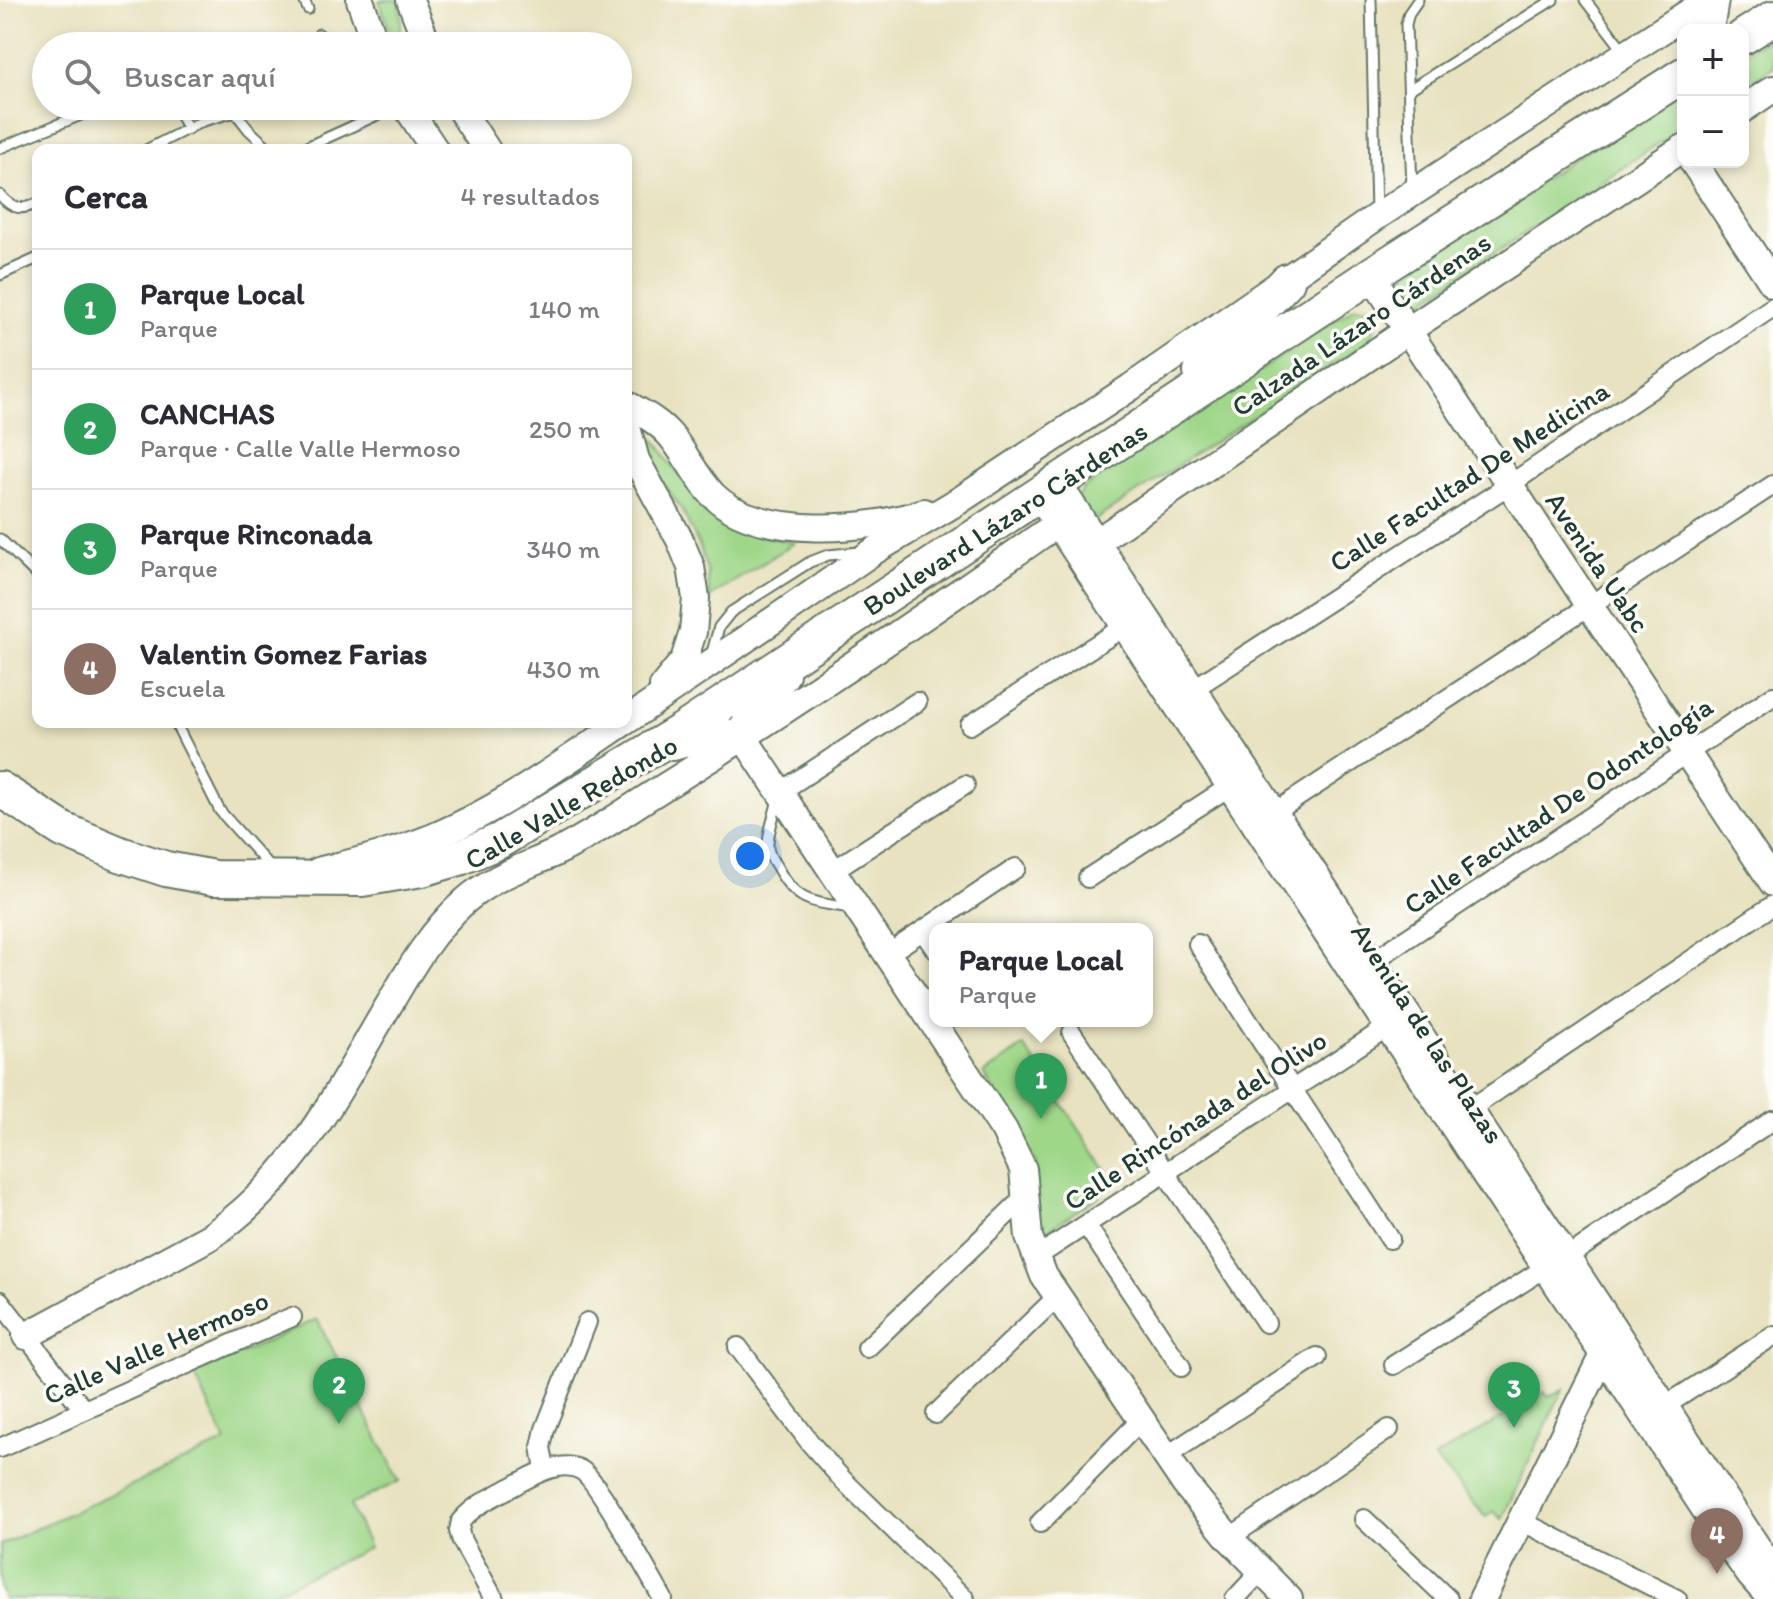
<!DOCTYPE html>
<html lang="es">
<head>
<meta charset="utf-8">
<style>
	:root { --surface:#fff; --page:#f7f7f7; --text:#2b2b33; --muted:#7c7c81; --line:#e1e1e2; --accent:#ea580c }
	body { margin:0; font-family:Itim,sans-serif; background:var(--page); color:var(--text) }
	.controls { position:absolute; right:24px; top:24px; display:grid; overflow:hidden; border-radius:16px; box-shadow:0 4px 12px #0003 }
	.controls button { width:72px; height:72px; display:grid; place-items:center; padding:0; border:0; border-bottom:2px solid var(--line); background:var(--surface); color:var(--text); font:40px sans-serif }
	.you { position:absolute; left:750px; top:856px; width:28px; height:28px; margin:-20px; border:6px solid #fff; border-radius:50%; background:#1a73e8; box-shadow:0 0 0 12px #1a73e833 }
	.badge { display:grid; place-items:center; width:52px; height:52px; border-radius:50%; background:var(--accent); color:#fff; font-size:26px; font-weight:700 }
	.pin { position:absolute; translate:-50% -66px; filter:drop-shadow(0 2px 4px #0008) }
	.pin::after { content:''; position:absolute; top:42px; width:28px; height:24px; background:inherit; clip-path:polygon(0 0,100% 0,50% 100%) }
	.popup { position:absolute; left:929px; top:923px; width:224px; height:104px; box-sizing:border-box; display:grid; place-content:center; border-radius:16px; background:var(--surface); filter:drop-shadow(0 2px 6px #0005); font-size:26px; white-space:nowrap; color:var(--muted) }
	.popup b { font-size:30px; color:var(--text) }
	.popup::after { content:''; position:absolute; left:50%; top:100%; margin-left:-16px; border:16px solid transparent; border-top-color:var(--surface) }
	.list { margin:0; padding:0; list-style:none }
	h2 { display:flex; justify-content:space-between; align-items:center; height:104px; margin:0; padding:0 32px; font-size:34px }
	h2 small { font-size:26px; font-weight:400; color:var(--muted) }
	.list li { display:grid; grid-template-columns:52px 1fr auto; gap:24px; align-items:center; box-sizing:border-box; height:120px; padding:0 32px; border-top:2px solid var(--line) }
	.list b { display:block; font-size:30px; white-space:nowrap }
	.list p { margin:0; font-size:26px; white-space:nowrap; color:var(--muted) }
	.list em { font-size:26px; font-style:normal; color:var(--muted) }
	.icon { flex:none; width:44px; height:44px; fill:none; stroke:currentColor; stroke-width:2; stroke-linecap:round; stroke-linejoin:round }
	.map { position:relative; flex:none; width:1773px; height:1599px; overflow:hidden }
	.search { position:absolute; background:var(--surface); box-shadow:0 4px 12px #0003; left:32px; top:32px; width:600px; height:88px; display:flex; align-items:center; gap:20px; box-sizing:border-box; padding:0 28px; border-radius:44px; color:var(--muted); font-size:30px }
	.panel { position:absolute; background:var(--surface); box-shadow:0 4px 12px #0003; left:32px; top:144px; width:600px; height:584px; border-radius:16px }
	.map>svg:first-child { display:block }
	.green { fill:#9fd789; stroke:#5f8a5e; stroke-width:2 }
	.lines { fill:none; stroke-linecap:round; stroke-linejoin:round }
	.lane-casing { stroke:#657765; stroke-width:13 }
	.street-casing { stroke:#657765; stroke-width:22 }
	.secondary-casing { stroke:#657765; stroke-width:30 }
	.highway-casing { stroke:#657765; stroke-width:38 }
	.lane { stroke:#fff; stroke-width:9 }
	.street { stroke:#fff; stroke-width:18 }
	.secondary { stroke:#fff; stroke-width:26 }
	.highway { stroke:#fff; stroke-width:34 }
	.labels { text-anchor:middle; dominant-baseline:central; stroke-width:7; stroke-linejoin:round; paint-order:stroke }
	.street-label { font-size:28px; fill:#1f3d34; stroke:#fdfcf7 }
</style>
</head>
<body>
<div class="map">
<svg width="1773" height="1599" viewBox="0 0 1773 1599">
	<rect width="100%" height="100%" fill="#fdfcf7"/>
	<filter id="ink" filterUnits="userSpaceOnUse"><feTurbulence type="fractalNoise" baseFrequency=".0125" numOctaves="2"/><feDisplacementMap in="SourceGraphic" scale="16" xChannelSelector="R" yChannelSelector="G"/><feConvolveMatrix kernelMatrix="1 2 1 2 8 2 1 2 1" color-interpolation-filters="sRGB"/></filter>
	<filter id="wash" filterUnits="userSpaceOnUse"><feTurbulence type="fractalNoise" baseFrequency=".006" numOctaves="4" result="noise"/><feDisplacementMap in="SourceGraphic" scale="32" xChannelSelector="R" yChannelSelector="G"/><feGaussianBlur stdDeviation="1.8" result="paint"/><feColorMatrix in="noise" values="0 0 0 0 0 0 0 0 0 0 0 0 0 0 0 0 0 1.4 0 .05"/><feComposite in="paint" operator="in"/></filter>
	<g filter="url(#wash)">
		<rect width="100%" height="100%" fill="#e8e2c0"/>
		<!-- green -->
		<g class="green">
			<path d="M379 0H398C403 16 402 30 395 46Z"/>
			<path d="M1773 36V67L1743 87V52Z"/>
			<path d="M1683 85V127L1413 308 1400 302 1397 286 1410 269Z"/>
			<path d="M1355 307H1371L1378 321 1368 342 1092 522 1076 499 1084 488Z"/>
			<path d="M640 431C657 438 663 451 673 466 704 515 738 533 794 543L709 598 708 574 700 547 682 510 648 462Z"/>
			<path d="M1024 1046 1110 1176 1101 1195 1044 1232 1036 1217V1164L984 1074Z"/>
			<path d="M317 1319 400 1481 350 1505 369 1548 259 1599H4L0 1588V1545L226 1442 194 1374Z"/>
			<path d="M1563 1389 1502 1519 1493 1511 1486 1517 1434 1458 1545 1392 1548 1397Z"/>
		</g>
	</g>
	<g filter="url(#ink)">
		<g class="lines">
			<defs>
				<g id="lane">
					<path d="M304 0 308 9"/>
					<path d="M1371 0 1376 214"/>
					<path d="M1585 0 1624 51"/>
					<path d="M319 34 322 46"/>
					<path d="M1410 89 1553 0"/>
					<path d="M175 106 188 129"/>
					<path d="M0 148 103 106"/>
					<path d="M146 150 203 121 235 112 249 130 271 150"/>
					<path d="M300 150 397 106"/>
					<path d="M1412 189 1406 24 1409 13 1418 0"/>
					<path d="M0 195C12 209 21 211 38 203"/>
					<path d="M0 275 38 258"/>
					<path d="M0 539 38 576"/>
					<path d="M711 656 719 627 731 612 810 562 828 555 859 552"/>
					<path d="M175 722 220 811 271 868"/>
					<path d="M778 799C775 813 769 829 768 843 767 852 772 859 777 867 796 903 813 902 850 908"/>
				</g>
				<g id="street">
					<path d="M1193 689 1509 485 1773 307"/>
					<path d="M970 725 1124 627"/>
					<path d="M780 792 917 702"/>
					<path d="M1275 812 1773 485"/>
					<path d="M832 871 965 785"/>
					<path d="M1088 878 1229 787"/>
					<path d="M923 931 935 949"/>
					<path d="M1198 944 1390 1239"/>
					<path d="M888 954 1016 868"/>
					<path d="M1373 961 1773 696"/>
					<path d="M1072 1033 1266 1323"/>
					<path d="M1470 1109 1773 905"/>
					<path d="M1086 1225 1181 1367"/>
					<path d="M1567 1257 1773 1120"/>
					<path d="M1035 1258 1386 1028"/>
					<path d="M0 1301 83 1409"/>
					<path d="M738 1347 811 1444 843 1480 965 1599"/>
					<path d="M867 1348 1026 1196"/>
					<path d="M1394 1365 1545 1268"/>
					<path d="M1665 1406 1773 1336"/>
					<path d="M936 1414 1057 1297"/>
					<path d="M0 1448 292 1317"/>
					<path d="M1165 1457 1317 1357"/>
					<path d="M545 1469 541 1447 545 1429 587 1322"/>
					<path d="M1364 1519 1448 1599"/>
					<path d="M1521 1521 1677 1599"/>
					<path d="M1040 1523 1140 1421"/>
					<path d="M1229 1538 1389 1429"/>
					<path d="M494 1599 462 1541 459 1531 461 1521C475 1504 497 1495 517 1484 534 1475 560 1459 581 1470 597 1478 650 1577 663 1599"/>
					<path d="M1235 1599 1261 1571"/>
				</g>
				<g id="secondary">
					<path d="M360 0 376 46"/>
					<path d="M410 0 428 46"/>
					<path d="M406 106 435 150"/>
					<path d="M458 106 487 150"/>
					<path d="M1743 109 1773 89"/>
					<path d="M1693 162 1773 284"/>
					<path d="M1371 275 1773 883"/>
					<path d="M626 404C642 413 658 421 670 435 686 454 696 477 713 495 758 540 869 531 924 512"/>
					<path d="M626 424 636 460 680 540 691 567 696 598 693 632 684 660 663 686"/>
					<path d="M1068 499 1761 1553 1773 1567"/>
					<path d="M1048 509 1725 1540 1750 1575 1771 1599"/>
					<path d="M1083 551 1407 331 1683 148"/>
					<path d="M626 721 874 551 960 500 1131 387 1376 217 1708 0"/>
					<path d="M744 738 1004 1130 1023 1169 1029 1237 1044 1276 1185 1484 1229 1538 1289 1599"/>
					<path d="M318 871C349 863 382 856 412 845 489 818 557 767 624 722"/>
					<path d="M26 1336 211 1236C297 1177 338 1090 390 1003 412 965 432 931 465 901 492 877 522 868 555 853 589 837 621 814 653 794 797 705 937 608 1076 511"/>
					<path d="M1482 1599 1603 1355"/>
				</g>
				<g id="highway">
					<path d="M1706 30 1711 0"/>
					<path d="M1743 37 1773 18"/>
					<path d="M1201 372 1287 281"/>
					<path d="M673 743 700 735 744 738 753 714 782 674"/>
					<path d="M0 789 63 830 120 854 166 869 214 878 362 879 422 869 459 858 499 841 683 730 1371 275 1683 75"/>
				</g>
			</defs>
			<!-- lane casing -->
			<use href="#lane" class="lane-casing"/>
			<!-- street casing -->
			<use href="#street" class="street-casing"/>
			<!-- secondary casing -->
			<use href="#secondary" class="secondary-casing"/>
			<!-- highway casing -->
			<use href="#highway" class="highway-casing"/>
			<!-- lane -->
			<use href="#lane" class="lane"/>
			<!-- street -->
			<use href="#street" class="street"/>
			<!-- secondary -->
			<use href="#secondary" class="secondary"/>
			<!-- highway -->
			<use href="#highway" class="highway"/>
		</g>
	</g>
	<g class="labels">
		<!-- street labels -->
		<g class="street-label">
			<text transform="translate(1361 324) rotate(-34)">Calzada Lázaro Cárdenas</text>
			<text transform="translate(1469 476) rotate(-33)">Calle Facultad De Medicina</text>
			<text transform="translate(1005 518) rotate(-33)">Boulevard Lázaro Cárdenas</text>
			<text transform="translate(1598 562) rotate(56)">Avenida Uabc</text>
			<text transform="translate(571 802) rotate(-30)">Calle Valle Redondo</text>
			<text transform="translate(1558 805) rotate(-34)">Calle Facultad De Odontología</text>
			<text transform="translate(1428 1033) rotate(57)">Avenida de las Plazas</text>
			<text transform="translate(1195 1120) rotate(-33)">Calle Rincónada del Olivo</text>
			<text transform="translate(156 1347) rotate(-24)">Calle Valle Hermoso</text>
		</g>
	</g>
</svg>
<div class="controls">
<button>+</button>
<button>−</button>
</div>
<div class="you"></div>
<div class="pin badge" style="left:1041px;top:1119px;background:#2e9e5b">1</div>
<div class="popup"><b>Parque Local</b>Parque</div>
<div class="pin badge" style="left:339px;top:1424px;background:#2e9e5b">2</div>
<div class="pin badge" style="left:1514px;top:1428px;background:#2e9e5b">3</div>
<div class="pin badge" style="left:1717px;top:1574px;background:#8d6e63">4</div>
<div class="search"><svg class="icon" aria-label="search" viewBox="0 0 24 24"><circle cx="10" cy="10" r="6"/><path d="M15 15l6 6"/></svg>Buscar aquí</div>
<section class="panel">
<h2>Cerca<small>4 resultados</small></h2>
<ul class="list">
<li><span class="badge" style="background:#2e9e5b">1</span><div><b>Parque Local</b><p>Parque</p></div><em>140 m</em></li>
<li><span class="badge" style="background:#2e9e5b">2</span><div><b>CANCHAS</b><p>Parque · Calle Valle Hermoso</p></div><em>250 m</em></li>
<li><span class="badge" style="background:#2e9e5b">3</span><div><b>Parque Rinconada</b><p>Parque</p></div><em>340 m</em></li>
<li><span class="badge" style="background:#8d6e63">4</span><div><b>Valentin Gomez Farias</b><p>Escuela</p></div><em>430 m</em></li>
</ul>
</section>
</div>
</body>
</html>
